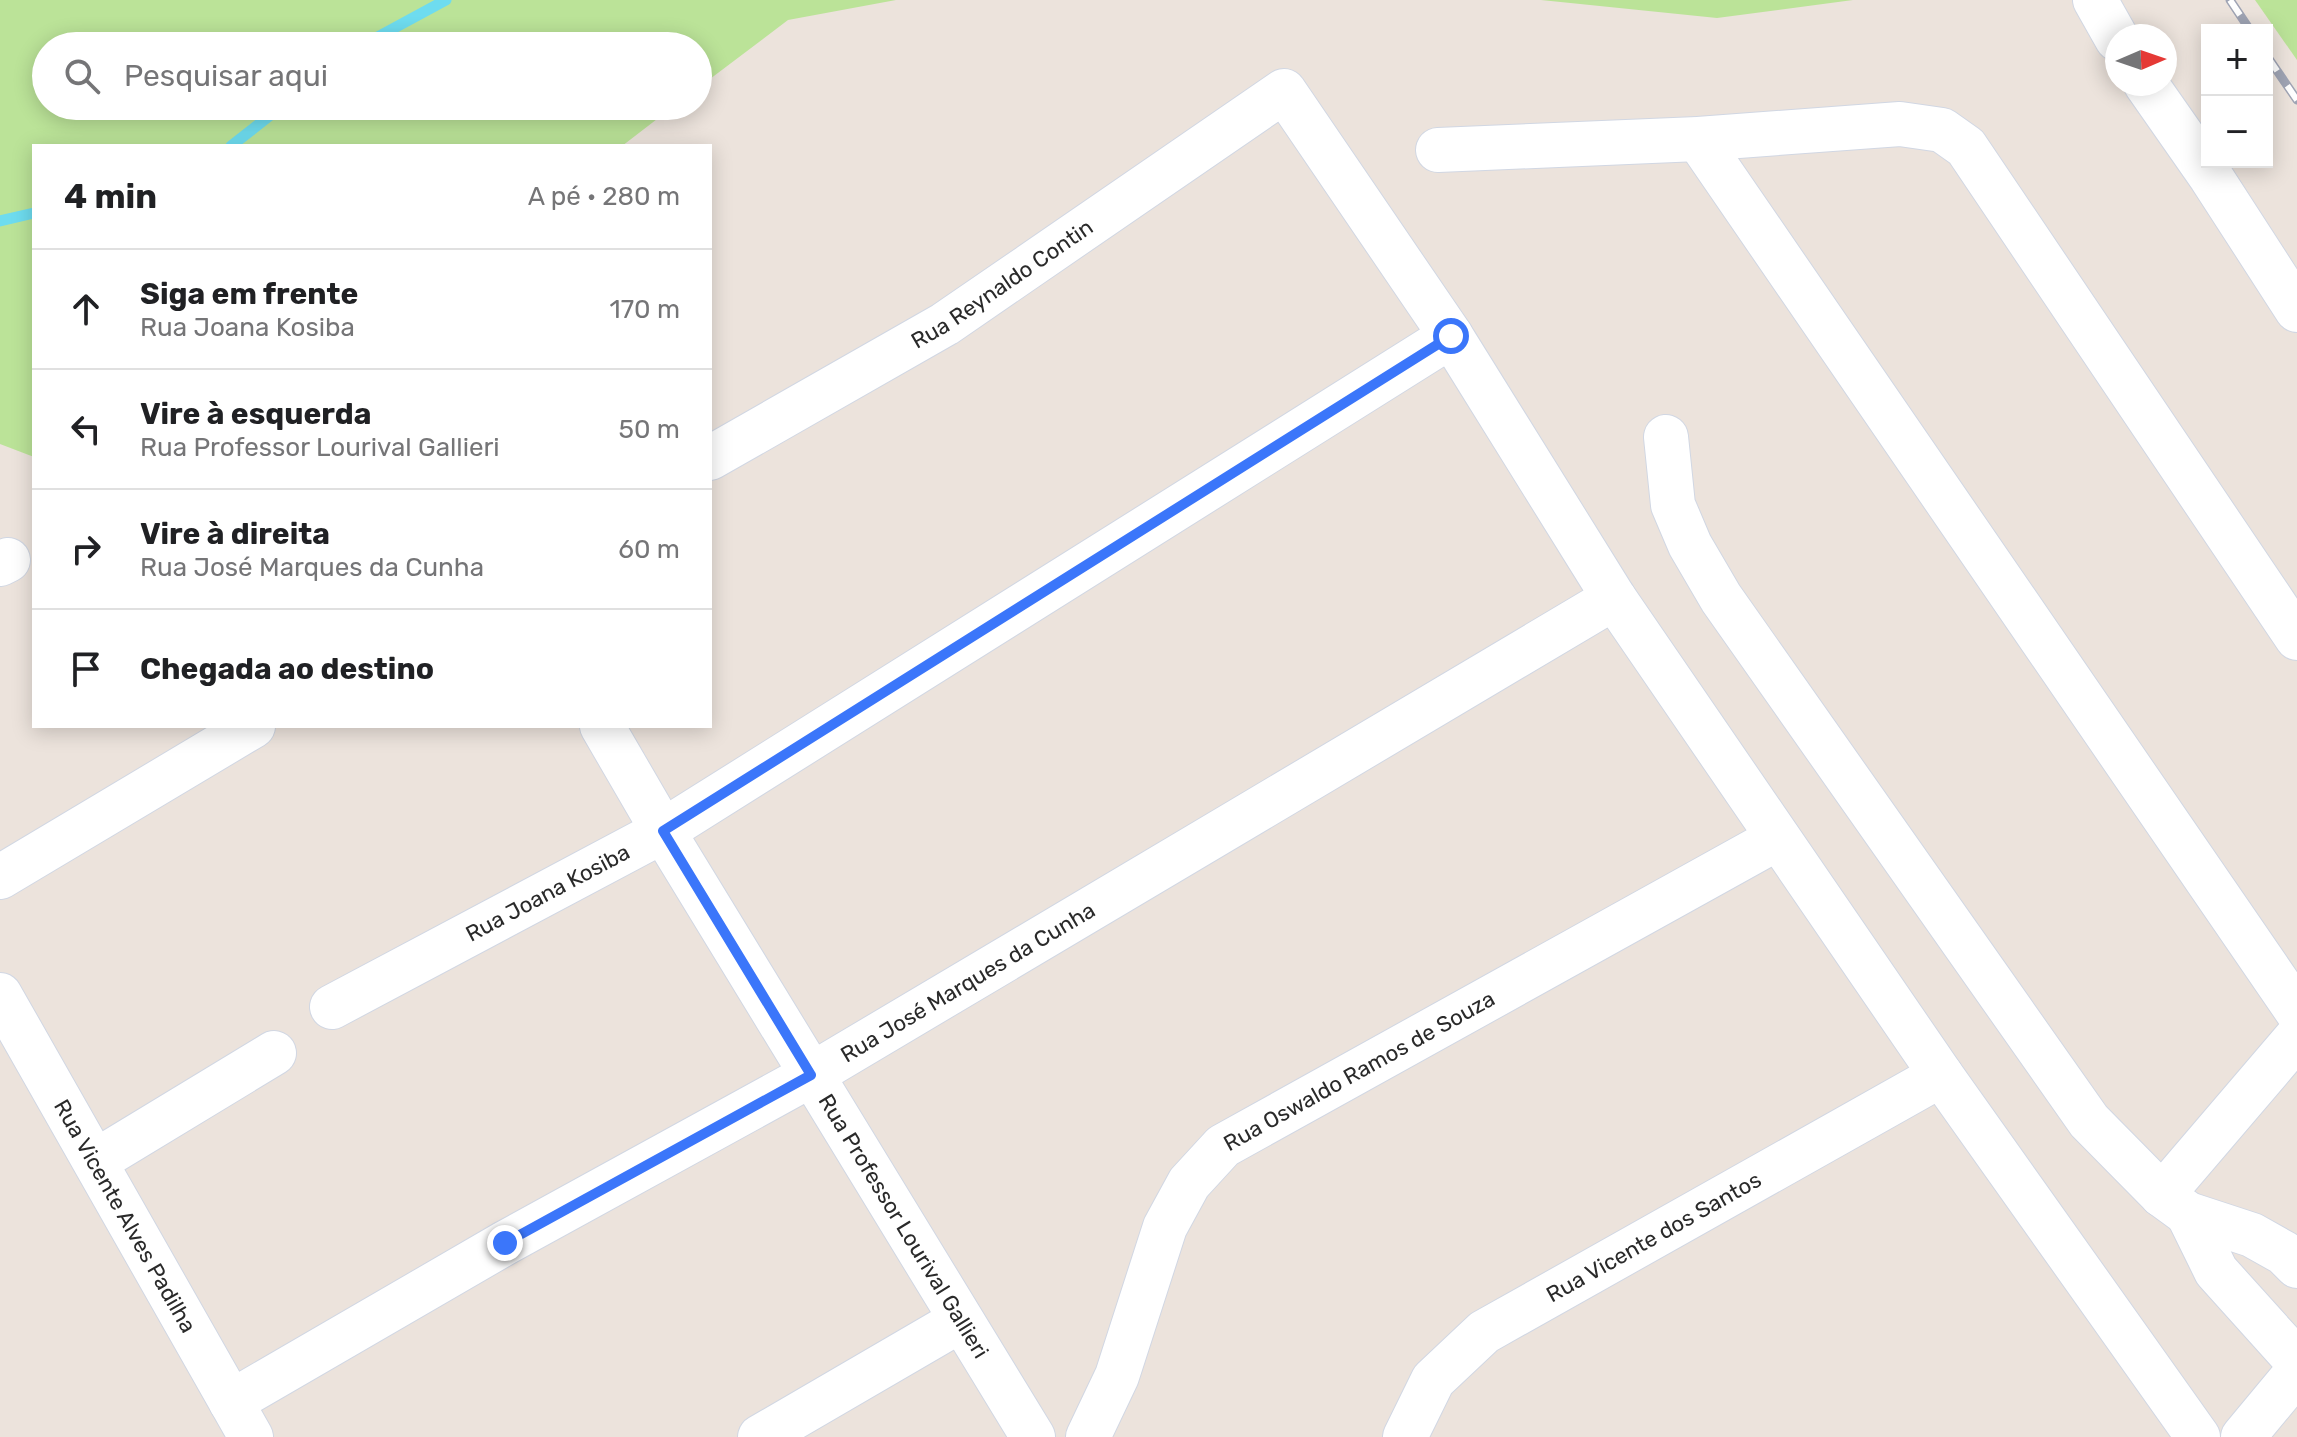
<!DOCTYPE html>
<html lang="pt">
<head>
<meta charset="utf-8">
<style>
	:root { --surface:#fff; --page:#f6f6f6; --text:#202124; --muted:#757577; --line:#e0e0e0 }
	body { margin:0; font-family:Rubik,sans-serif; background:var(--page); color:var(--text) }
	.controls { position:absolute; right:24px; top:24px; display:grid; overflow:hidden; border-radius:0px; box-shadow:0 4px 20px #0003 }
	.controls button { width:72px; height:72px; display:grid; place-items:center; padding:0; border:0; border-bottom:2px solid var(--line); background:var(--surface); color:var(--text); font:40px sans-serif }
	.compass { position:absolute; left:2105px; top:24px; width:72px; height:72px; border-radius:50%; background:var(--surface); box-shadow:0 4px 20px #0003; rotate:88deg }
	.stop { position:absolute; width:24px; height:24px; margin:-18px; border:6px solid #3b76fa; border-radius:50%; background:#fff }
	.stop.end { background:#3b76fa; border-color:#fff; box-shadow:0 2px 8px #0008 }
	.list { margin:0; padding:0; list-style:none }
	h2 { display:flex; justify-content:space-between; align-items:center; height:104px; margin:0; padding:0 32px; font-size:34px }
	h2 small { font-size:26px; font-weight:400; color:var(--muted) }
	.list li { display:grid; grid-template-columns:52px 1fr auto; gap:24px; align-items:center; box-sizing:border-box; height:120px; padding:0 32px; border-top:2px solid var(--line) }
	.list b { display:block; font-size:30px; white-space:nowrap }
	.list p { margin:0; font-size:26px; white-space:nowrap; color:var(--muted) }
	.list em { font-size:26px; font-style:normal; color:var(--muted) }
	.icon { flex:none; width:44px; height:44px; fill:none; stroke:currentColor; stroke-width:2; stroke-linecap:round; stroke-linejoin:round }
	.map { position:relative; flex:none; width:2297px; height:1437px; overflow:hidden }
	.search { position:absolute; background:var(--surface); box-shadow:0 4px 20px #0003; left:32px; top:32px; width:680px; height:88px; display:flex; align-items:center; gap:20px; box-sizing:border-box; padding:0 28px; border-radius:44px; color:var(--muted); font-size:30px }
	.panel { position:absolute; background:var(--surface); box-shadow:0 4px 20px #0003; left:32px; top:144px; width:680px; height:584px; border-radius:0px }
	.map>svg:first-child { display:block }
	.green { fill:#bbe398 }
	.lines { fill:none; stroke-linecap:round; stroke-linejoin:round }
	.stream { stroke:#6edcef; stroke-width:11 }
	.minor-casing { stroke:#d1d7e3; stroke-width:46 }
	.minor { stroke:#fff; stroke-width:44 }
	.rail-casing { stroke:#9fa4b4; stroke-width:9 }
	.rail { stroke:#fff; stroke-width:6; stroke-dasharray:18; stroke-linecap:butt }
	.route { stroke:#3b76fa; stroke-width:10 }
	.labels { text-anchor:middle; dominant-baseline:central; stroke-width:6; stroke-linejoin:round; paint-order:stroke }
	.street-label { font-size:22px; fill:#2a2a2a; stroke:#fff }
</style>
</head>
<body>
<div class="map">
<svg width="2297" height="1437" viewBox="0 0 2297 1437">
	<rect width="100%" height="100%" fill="#ece3dc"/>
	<!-- green -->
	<g class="green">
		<path d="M0 0H896L788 20 698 88V46H46V106H674L622 146H34V457L0 444Z"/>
		<path d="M1541 0H1853L1717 18Z"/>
		<path d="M2255 0H2297V60Z"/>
	</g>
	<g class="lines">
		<!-- stream -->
		<g class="stream">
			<path d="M361 46 446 0"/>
			<path d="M231 146 282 106"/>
			<path d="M0 221 34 213"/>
		</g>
		<defs>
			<g id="minor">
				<path d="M2095 0 2117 39"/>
				<path d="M2146 84 2211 177 2297 310"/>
				<path d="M1698 139 2297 1011"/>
				<path d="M1438 150 1698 139 1900 124 1942 130 1966 147 2297 638"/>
				<path d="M1666 437 1673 505 1690 545 1721 598 2089 1121 2162 1195 2188 1214 2252 1235 2284 1253 2297 1266"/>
				<path id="s1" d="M710 458 945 324 1284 91 1451 336 1614 598 1941 1075 2198 1437"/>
				<path d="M0 564 8 560"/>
				<path id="s2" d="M602 726 663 831 1033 1437"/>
				<path d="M0 877 253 726"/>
				<path id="s3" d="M0 995 251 1437"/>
				<path id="s4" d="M332 1007 663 831 1451 336"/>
				<path d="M96 1161 274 1053"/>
				<path d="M2162 1195 2297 1037"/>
				<path d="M2188 1214 2216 1271 2297 1361"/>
				<path id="s5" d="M231 1402 505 1243 811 1075 1614 598"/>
				<path d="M760 1437 961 1320"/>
				<path id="s6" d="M1088 1437 1117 1376 1165 1227 1189 1183 1223 1146 1778 838"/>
				<path id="s7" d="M1405 1437 1433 1380 1484 1332 1941 1075"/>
				<path d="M2243 1437 2297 1372"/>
			</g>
		</defs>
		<!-- minor casing -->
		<use href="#minor" class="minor-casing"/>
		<!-- minor -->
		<use href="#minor" class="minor"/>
		<defs>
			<g id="rail">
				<path d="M2230 0 2250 30"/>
				<path d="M2267 56 2297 100"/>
			</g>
		</defs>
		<!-- rail casing -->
		<use href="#rail" class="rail-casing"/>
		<!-- rail -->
		<use href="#rail" class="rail"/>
	</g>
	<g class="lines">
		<!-- route -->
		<path class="route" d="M505 1243 811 1075 663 831 1451 336"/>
	</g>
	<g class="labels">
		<!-- street labels -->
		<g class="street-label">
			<text stroke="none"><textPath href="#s1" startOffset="340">Rua Reynaldo Contin</textPath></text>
			<text stroke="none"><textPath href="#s4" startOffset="244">Rua Joana Kosiba</textPath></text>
			<text stroke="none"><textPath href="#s5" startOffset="848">Rua José Marques da Cunha</textPath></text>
			<text stroke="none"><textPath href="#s6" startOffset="480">Rua Oswaldo Ramos de Souza</textPath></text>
			<text stroke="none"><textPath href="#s3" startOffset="254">Rua Vicente Alves Padilha</textPath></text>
			<text stroke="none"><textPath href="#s2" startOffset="584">Rua Professor Lourival Gallieri</textPath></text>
			<text stroke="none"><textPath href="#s7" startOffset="328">Rua Vicente dos Santos</textPath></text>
		</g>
	</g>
</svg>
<div class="controls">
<button>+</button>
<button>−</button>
</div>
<svg class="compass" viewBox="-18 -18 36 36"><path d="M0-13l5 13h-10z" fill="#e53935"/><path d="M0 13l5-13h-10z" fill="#757577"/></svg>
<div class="stop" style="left:1451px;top:336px"></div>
<div class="stop end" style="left:505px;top:1243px"></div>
<div class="search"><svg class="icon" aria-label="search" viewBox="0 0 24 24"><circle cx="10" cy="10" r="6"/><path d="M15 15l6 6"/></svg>Pesquisar aqui</div>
<section class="panel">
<h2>4 min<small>A pé · 280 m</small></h2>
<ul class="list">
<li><svg class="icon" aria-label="ahead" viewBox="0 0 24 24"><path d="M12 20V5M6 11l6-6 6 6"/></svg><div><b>Siga em frente</b><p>Rua Joana Kosiba</p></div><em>170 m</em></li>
<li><svg class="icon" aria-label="left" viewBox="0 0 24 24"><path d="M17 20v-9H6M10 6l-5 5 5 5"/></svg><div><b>Vire à esquerda</b><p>Rua Professor Lourival Gallieri</p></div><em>50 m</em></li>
<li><svg class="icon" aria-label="right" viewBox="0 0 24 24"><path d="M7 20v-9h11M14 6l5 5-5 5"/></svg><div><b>Vire à direita</b><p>Rua José Marques da Cunha</p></div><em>60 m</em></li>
<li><svg class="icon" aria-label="arrive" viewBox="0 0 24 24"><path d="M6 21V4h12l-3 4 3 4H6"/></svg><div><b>Chegada ao destino</b></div></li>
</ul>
</section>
</div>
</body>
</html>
